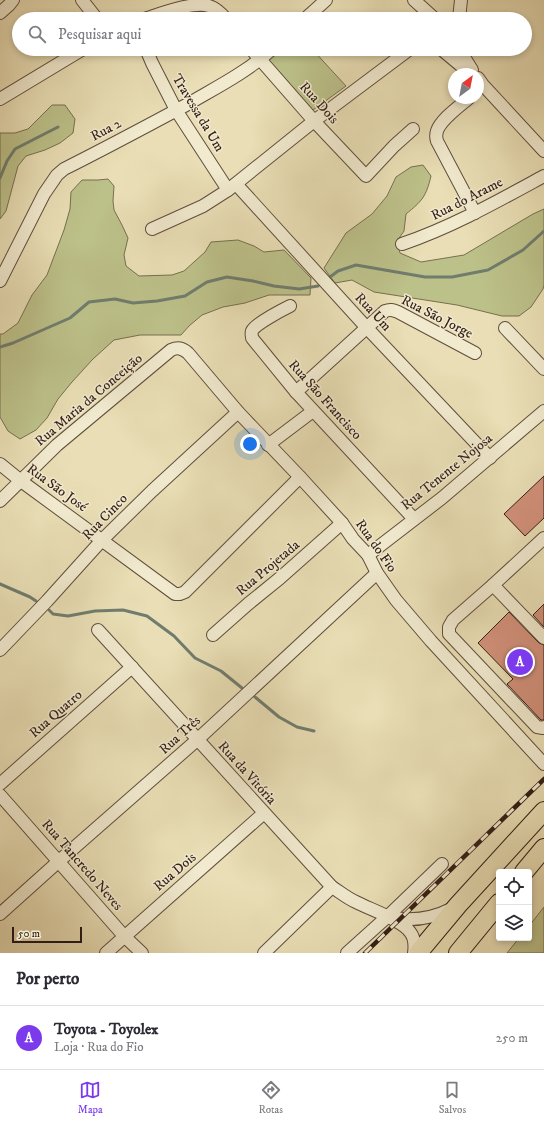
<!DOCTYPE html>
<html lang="pt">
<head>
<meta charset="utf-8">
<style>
	:root { --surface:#fff; --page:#f2f2f3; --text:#2b2b33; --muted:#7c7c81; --line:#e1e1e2; --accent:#7c3aed }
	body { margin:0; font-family:"IM FELL DW Pica",serif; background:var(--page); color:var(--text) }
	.controls { position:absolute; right:12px; bottom:12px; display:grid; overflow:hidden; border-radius:4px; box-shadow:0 2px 6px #0003 }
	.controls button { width:36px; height:36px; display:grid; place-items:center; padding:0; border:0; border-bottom:1px solid var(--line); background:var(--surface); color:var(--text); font:20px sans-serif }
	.compass { position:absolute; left:448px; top:68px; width:36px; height:36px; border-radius:50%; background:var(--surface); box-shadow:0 2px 6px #0003; rotate:32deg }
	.scale { position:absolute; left:12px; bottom:10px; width:70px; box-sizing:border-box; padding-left:4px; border:2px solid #321e17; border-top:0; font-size:11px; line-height:14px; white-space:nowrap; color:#321e17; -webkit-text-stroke:3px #f1eacf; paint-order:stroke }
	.you { position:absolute; left:250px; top:444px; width:14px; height:14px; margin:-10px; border:3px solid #fff; border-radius:50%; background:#1a73e8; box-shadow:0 0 0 6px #1a73e833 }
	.badge { display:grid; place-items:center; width:26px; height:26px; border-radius:50%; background:var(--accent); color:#fff; font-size:13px; font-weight:700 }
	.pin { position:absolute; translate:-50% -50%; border:2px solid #fff; box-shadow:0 1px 4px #0006 }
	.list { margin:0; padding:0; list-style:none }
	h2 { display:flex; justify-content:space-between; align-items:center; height:52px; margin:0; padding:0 16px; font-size:17px }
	h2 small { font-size:13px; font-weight:400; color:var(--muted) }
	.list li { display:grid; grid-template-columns:26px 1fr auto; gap:12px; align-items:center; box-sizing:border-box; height:64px; padding:0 16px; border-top:1px solid var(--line) }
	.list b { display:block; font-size:15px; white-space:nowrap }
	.list p { margin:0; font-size:13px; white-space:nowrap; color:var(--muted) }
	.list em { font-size:13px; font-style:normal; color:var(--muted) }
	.icon { flex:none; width:22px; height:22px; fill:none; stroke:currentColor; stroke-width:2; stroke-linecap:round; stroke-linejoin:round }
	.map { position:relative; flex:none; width:544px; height:953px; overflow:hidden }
	.search { position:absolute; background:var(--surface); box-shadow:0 2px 6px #0003; left:12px; right:12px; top:12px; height:44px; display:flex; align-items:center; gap:10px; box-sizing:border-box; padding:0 14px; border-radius:22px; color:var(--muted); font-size:15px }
	.sheet { height:116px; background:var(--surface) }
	nav { display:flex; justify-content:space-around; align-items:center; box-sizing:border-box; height:56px; border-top:1px solid var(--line); background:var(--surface); font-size:11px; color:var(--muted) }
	nav a { display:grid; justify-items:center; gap:2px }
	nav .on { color:var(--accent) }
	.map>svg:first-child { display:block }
	.green { fill:#bcc089; stroke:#776f50 }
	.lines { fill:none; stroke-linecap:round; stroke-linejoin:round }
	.stream { stroke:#707d6e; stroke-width:3 }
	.building { fill:#d1907a; stroke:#321e17 }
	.minor-casing { stroke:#604e3e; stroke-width:14 }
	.highway-casing { stroke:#321e17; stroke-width:20 }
	.minor { stroke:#f1eacf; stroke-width:12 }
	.highway { stroke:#e9deb5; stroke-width:18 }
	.rail-casing { stroke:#321e17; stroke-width:4.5 }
	.rail { stroke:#f1eacf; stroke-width:3; stroke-dasharray:9; stroke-linecap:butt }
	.labels { text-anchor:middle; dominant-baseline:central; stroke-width:3; stroke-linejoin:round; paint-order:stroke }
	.street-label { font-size:14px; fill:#321e17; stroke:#f1eacf }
</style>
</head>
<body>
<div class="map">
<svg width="544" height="953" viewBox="0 0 544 953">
	<rect width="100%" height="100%" fill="#e9deb5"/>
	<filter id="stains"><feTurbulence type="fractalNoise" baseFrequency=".005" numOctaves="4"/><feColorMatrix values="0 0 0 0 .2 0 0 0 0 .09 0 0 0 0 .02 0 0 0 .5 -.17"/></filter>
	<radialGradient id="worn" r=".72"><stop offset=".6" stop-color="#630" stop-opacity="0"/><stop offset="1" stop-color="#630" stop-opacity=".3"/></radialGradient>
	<!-- green -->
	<g class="green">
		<path d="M280 49H312L346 86 313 110 268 59Z"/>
		<path d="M52 105H65L75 119 73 133 60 143 45 150 26 156 18 166 6 211 0 219V133H15L28 129Z"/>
		<path d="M423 165 431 176C426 197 422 201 406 214L404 231 397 241 400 253 421 262 464 255 533 214 544 209V285L543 289 531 307 519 316H502L457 305 374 292 352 280 335 283 324 268 346 233 372 214 387 196 396 177 411 167Z"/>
		<path d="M108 179 114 186 113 201 114 210 122 225 128 238 124 255 126 266 139 276 172 275 184 271 205 252 211 242 238 240 254 246 264 252 284 250 311 278 310 295H269L245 303 223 307 202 315 189 326 181 335H140L114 340 93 359 72 382 58 399 47 418 36 430 20 439 8 431 0 417V334H3L18 323 32 295 47 275 64 230 70 209 71 192 82 180H98Z"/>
		<path d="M544 907V953H507L519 938H529V926Z"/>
	</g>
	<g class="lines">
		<!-- stream -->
		<g class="stream">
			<path d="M0 178 7 161 15 149 58 127"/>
			<path d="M330 277 338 271 356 265 425 277H452L488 270 523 250 544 231"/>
			<path d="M0 347 13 343 70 318 89 302 115 299 133 303 157 301 185 296 207 282 227 277 253 281 274 286 299 289 318 286"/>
			<path d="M0 584 30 597 36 601"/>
			<path d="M49 610 53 614 68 616 95 611 123 610 147 616 174 636 195 658 221 671 242 688"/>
			<path d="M255 697 279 717 297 727 314 731"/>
		</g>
	</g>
	<!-- building -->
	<g class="building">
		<path d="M544 476V518L525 536 504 514Z"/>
		<path d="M544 604V627L533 615Z"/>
		<path d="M509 612 539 643 544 645V720H541L507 684 513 679 478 643Z"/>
	</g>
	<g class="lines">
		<defs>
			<g id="minor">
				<path d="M82 0 97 19"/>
				<path d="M414 0 435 19"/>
				<path d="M0 13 9 5 13 0"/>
				<path d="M144 19C160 14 194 1 209 6 216 8 221 13 226 19"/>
				<path d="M305 19 326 0"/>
				<path d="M459 19 461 0"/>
				<path d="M146 49 152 63 176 110 228 190"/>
				<path d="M251 49 314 121 366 176 394 146 413 129"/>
				<path d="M441 49 471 74"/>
				<path d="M459 49 472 70"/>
				<path d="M478 78 483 85 544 151"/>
				<path d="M469 98C460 106 441 119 437 131 436 134 436 138 437 141L475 213"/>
				<path d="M0 99 83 49"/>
				<path d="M236 184 367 328 490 458"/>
				<path d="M152 229 203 206 228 190 314 121 410 49"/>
				<path d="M402 244C452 227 498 201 544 176"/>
				<path d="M0 281 44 194 57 175 64 169C106 148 147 126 188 104 217 87 247 72 272 49"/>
				<path d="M290 306C282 310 255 324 252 331 251 334 252 335 252 338L296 392 414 519"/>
				<path d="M505 328 544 369"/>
				<path d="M296 392 385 311C390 309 393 310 398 312L475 353"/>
				<path d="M268 445 313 411"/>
				<path d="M0 464 21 481 175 594H180L185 592 300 477"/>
				<path d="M0 501 57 445 171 350C178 347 182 348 188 353L238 412 300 477 342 523 353 539 368 555 377 573 396 600 431 641 544 764"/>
				<path d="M544 538 493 585 544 638"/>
				<path d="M368 555 442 498 544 411"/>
				<path d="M493 585 453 620 449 627V634L537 727 543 728 544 727"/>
				<path d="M98 630 332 887C340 892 347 898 356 902 369 909 402 920 410 932 415 938 415 946 414 953"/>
				<path d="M213 635 248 604 280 578 342 523"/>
				<path d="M0 650 47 601 102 540 152 491 238 412"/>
				<path d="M0 784 132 667"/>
				<path d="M0 795 124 936 142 953"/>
				<path d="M0 914 59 861 197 740 377 573"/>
				<path d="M393 918C414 921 432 919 451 909"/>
				<path d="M106 953 264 813"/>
				<path d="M264 953 332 887"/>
				<path d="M347 953 387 917 442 864"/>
			</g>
			<g id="highway">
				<path d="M524 872 544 848"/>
				<path d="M418 953 458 905 544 811"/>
				<path d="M458 953 499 903"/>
			</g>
		</defs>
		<!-- minor casing -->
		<use href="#minor" class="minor-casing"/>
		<!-- highway casing -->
		<use href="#highway" class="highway-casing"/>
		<!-- minor -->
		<use href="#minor" class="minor"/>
		<!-- highway -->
		<use href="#highway" class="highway"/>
		<defs>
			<path id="rail" d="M365 953 544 779"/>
		</defs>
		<!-- rail casing -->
		<use href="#rail" class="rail-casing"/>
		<!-- rail -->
		<use href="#rail" class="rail"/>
	</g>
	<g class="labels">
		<!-- street labels -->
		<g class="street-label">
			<text transform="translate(319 103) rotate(48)">Rua Dois</text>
			<text transform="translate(198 113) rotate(59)">Travessa da Um</text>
			<text transform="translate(106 130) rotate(-28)">Rua 2</text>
			<text transform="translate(467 199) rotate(-27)">Rua do Arame</text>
			<text transform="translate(373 312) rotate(47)">Rua Um</text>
			<text transform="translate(437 317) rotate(27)">Rua São Jorge</text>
			<text transform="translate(89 400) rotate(-40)">Rua Maria da Conceição</text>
			<text transform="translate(325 400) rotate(48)">Rua São Francisco</text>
			<text transform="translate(447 472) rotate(-39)">Rua Tenente Nojosa</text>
			<text transform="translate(57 488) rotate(36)">Rua São José</text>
			<text transform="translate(105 517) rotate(-46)">Rua Cinco</text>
			<text transform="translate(376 546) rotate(55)">Rua do Fio</text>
			<text transform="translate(268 568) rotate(-40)">Rua Projetada</text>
			<text transform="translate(56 714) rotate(-41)">Rua Quatro</text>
			<text transform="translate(180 735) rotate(-42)">Rua Três</text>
			<text transform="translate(247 773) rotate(48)">Rua da Vitória</text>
			<text transform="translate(82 865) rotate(49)">Rua Tancredo Neves</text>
			<text transform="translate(175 872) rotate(-41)">Rua Dois</text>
		</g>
	</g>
	<rect width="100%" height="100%" filter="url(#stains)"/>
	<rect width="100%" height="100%" fill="url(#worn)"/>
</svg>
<div class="controls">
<button><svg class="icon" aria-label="locate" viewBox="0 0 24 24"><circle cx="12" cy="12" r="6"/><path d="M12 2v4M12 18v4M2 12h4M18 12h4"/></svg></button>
<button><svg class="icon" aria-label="layers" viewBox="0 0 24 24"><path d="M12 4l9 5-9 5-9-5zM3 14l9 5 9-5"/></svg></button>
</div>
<svg class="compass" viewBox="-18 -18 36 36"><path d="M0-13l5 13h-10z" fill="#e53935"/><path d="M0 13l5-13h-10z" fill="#7c7c81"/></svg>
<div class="scale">50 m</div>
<div class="you"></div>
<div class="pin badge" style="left:520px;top:662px">A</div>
<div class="search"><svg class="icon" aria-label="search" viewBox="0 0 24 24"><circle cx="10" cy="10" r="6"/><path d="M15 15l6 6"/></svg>Pesquisar aqui</div>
</div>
<section class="sheet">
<h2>Por perto<small></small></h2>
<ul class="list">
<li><span class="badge">A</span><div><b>Toyota - Toyolex</b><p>Loja · Rua do Fio</p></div><em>250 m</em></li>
</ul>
</section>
<nav>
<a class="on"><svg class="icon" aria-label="map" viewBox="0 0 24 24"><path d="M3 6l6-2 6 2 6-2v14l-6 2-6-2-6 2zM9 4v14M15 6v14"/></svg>Mapa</a>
<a><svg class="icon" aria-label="directions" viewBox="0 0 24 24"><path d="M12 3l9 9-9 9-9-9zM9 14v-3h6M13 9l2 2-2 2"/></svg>Rotas</a>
<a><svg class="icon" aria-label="saved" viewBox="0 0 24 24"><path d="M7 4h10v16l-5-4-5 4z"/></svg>Salvos</a>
</nav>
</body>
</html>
